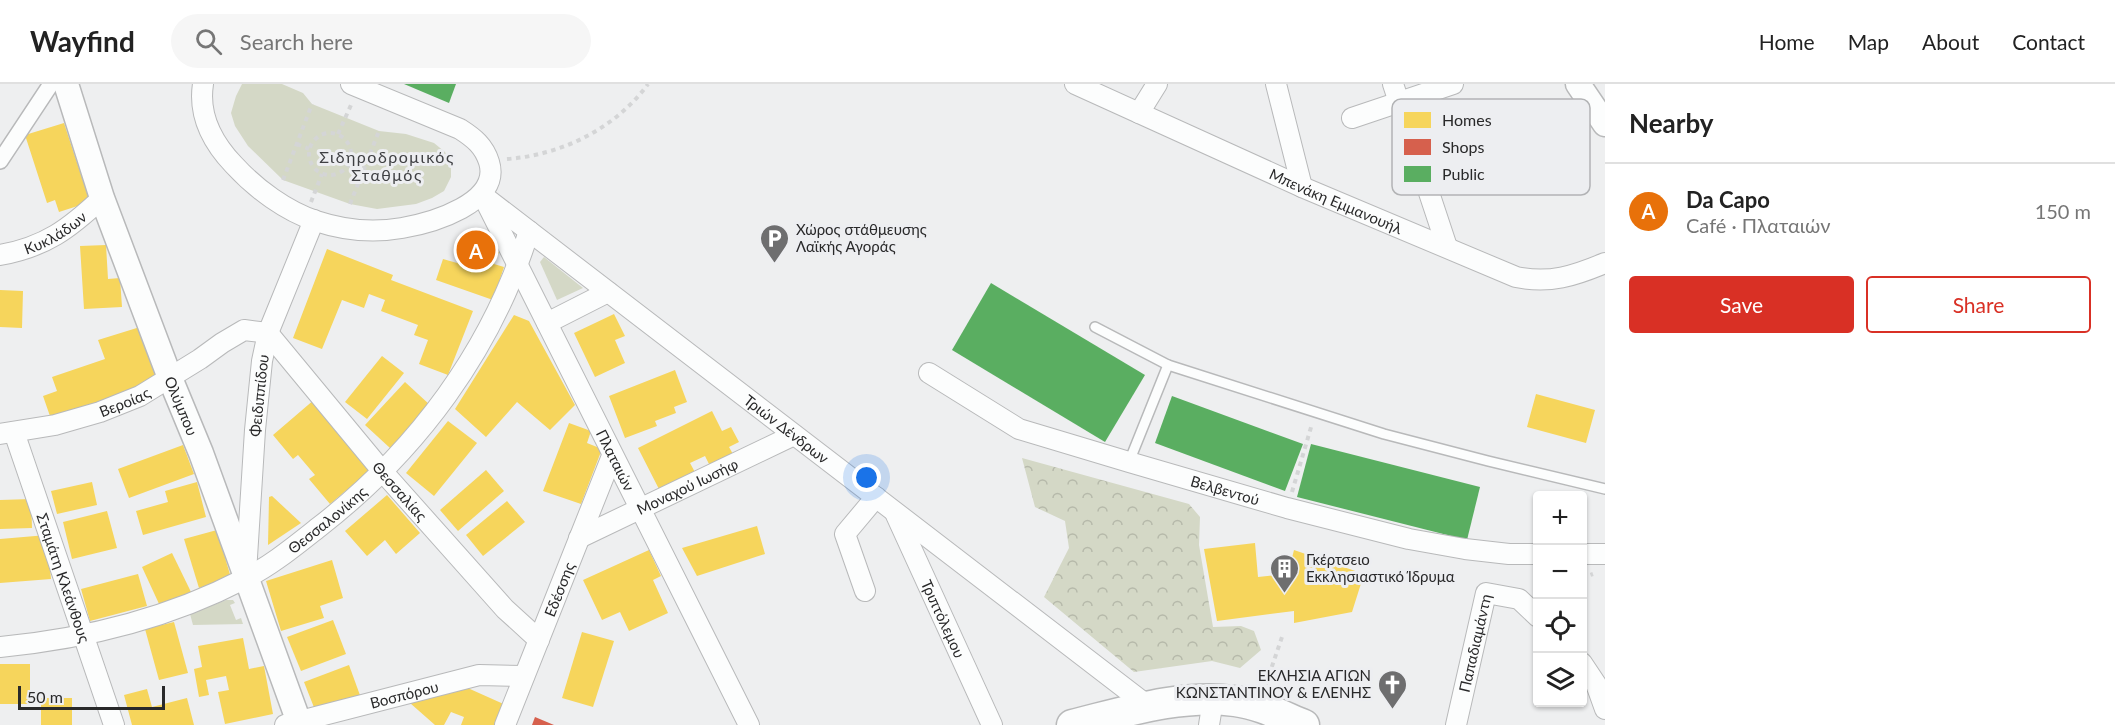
<!DOCTYPE html>
<html lang="en">
<head>
<meta charset="utf-8">
<style>
	:root { --surface:#fff; --page:#f6f6f6; --text:#222; --muted:#767676; --line:#e0e0e0; --accent:#d93025 }
	body { margin:0; font-family:Lato,sans-serif; background:var(--page); color:var(--text) }
	.controls { position:absolute; right:18px; bottom:18px; display:grid; overflow:hidden; border-radius:6px; box-shadow:0 2px 4px #0004 }
	.controls button { width:54px; height:54px; display:grid; place-items:center; padding:0; border:0; border-bottom:2px solid var(--line); background:var(--surface); color:var(--text); font:30px sans-serif }
	.scale { position:absolute; left:18px; bottom:15px; width:147px; box-sizing:border-box; padding-left:6px; border:3px solid #29292a; border-top:0; font-size:16px; line-height:21px; white-space:nowrap; color:#29292a; -webkit-text-stroke:4px #edeef1; paint-order:stroke }
	.you { position:absolute; left:867px; top:394px; width:21px; height:21px; margin:-15px; border:4px solid #fff; border-radius:50%; background:#1a73e8; box-shadow:0 0 0 9px #1a73e833 }
	.badge { display:grid; place-items:center; width:39px; height:39px; border-radius:50%; background:var(--accent); color:#fff; font-size:20px; font-weight:700 }
	.pin { position:absolute; translate:-50% -50%; border:3px solid #fff; box-shadow:0 2px 6px #0006 }
	.list { margin:0; padding:0; list-style:none }
	h2 { display:flex; justify-content:space-between; align-items:center; height:78px; margin:0; padding:0 24px; font-size:26px }
	h2 small { font-size:20px; font-weight:400; color:var(--muted) }
	.list li { display:grid; grid-template-columns:39px 1fr auto; gap:18px; align-items:center; box-sizing:border-box; height:96px; padding:0 24px; border-top:2px solid var(--line) }
	.list b { display:block; font-size:22px; white-space:nowrap }
	.list p { margin:0; font-size:20px; white-space:nowrap; color:var(--muted) }
	.list em { font-size:20px; font-style:normal; color:var(--muted) }
	.actions { display:flex; gap:12px; padding:18px 24px }
	.actions a { flex:1; padding:14px 0; border:2px solid var(--accent); border-radius:6px; text-align:center; font-size:21px; color:var(--accent) }
	.actions .main { background:var(--accent); color:#fff }
	.icon { flex:none; width:33px; height:33px; fill:none; stroke:currentColor; stroke-width:2; stroke-linecap:round; stroke-linejoin:round }
	.map { position:relative; flex:none; width:1605px; height:641px; overflow:hidden }
	header { display:flex; align-items:center; gap:36px; box-sizing:border-box; height:84px; padding:0 30px; background:var(--surface); border-bottom:2px solid var(--line) }
	header strong { font-size:28px }
	nav { display:flex; gap:33px; margin-inline-start:auto; font-size:21px }
	.search { width:420px; height:54px; background:var(--page); display:flex; align-items:center; gap:15px; box-sizing:border-box; padding:0 21px; border-radius:33px; color:var(--muted); font-size:22px }
	main { display:flex }
	aside { flex:1; background:var(--surface) }
	.map>svg:first-child { display:block }
	.forest { fill:url(#forest-crowns) }
	.park { fill:#d4d8c6 }
	.homes { fill:#f6d55c }
	.shops { fill:#d6604d }
	.public { fill:#5aae61 }
	.lines { fill:none; stroke-linecap:round; stroke-linejoin:round }
	.service-casing { stroke:#b8b9ba; stroke-width:12 }
	.pedestrian-casing { stroke:#b8b9ba; stroke-width:18 }
	.minor-casing { stroke:#b8b9ba; stroke-width:22 }
	.tertiary-casing { stroke:#b8b9ba; stroke-width:27 }
	.primary-casing { stroke:#b8b9ba; stroke-width:33 }
	.path { stroke:#d4d5d6; stroke-width:4; stroke-dasharray:4.5 4.5; stroke-linecap:butt }
	.service { stroke:#fcfdfd; stroke-width:9 }
	.pedestrian { stroke:#fcfdfd; stroke-width:15 }
	.minor { stroke:#fcfdfd; stroke-width:20 }
	.tertiary { stroke:#fcfdfd; stroke-width:24 }
	.primary { stroke:#fcfdfd; stroke-width:30 }
	.labels { text-anchor:middle; dominant-baseline:central; stroke-width:6; stroke-linejoin:round; paint-order:stroke }
	.street-label { font-size:15px; fill:#29292a; stroke:#edeef1 }
	.poi-label { font-size:15px; fill:#29292a; stroke:#edeef1; text-anchor:start }
	.neighbourhood-label { font-size:16px; letter-spacing:1.5px; fill:#3f4043; stroke:#edeef1 }
	.key { fill:#edeef1; stroke:#b2b3b5; stroke-width:1.5 }
	.key-label { font-size:16px; fill:#29292a }
</style>
</head>
<body>
<header>
<strong>Wayfind</strong>
<div class="search"><svg class="icon" aria-label="search" viewBox="0 0 24 24"><circle cx="10" cy="10" r="6"/><path d="M15 15l6 6"/></svg>Search here</div>
<nav><a>Home</a><a>Map</a><a>About</a><a>Contact</a></nav>
</header>
<main>
<div class="map">
<svg width="1605" height="641" viewBox="0 0 1605 641">
	<defs>
		<pattern id="forest-crowns" width="20" height="18" patternUnits="userSpaceOnUse" patternTransform="scale(1.5)"><rect width="20" height="18" fill="#d4d8c6"/><path d="M2 6a3 3 0 1 1 6 0M12 15a3 3 0 1 1 6 0" fill="none" stroke="#b6b9aa"/></pattern>
	</defs>
	<rect width="100%" height="100%" fill="#eeeff0"/>
	<!-- forest -->
	<path class="forest" d="M1022 374 1189 420 1200 433 1199 461 1213 543 1241 542 1254 547 1261 566 1240 584 1212 577 1134 588 1044 513 1069 464 1065 437 1035 423Z"/>
	<!-- park -->
	<g class="park">
		<path d="M242 0H282L303 9 312 20 379 47 406 50 434 59 445 68 451 81V93L444 107 432 114 416 120 377 125 350 120 283 96 248 62 235 42 231 29 236 12Z"/>
		<path d="M544 173 583 204 557 216 540 178Z"/>
		<path d="M226 516H233L235 519 230 521 236 536 241 534 243 540 193 541 190 530Z"/>
	</g>
	<!-- homes -->
	<g class="homes">
		<path d="M64 39 90 118 59 128 55 116 47 119 25 51Z"/>
		<path d="M106 161 108 195 120 194 122 223 84 225 80 162Z"/>
		<path d="M482 162 499 168 494 180 504 183 493 216 436 196 443 175 457 179 462 165 480 171Z"/>
		<path d="M327 165 393 191 391 196 473 227 448 291 419 280 428 256 414 251 418 241 381 227 385 216 369 210 364 224 342 216 322 265 293 254Z"/>
		<path d="M0 206 23 207 22 244 0 243Z"/>
		<path d="M614 230 625 252 615 256 625 279 595 293 574 249Z"/>
		<path d="M514 231 529 237 575 321 550 346 517 318 486 353 455 325Z"/>
		<path d="M140 243 157 293 117 312 51 335 43 312 57 307 52 293 105 275 98 256Z"/>
		<path d="M382 272 404 289 367 335 345 318Z"/>
		<path d="M675 286 687 318 674 323 676 329 655 337 657 342 625 354 609 312Z"/>
		<path d="M405 298 430 321 390 364 365 341Z"/>
		<path d="M1536 310 1595 326 1586 359 1527 343Z"/>
		<path d="M315 315 373 384 330 420 309 395 315 391 298 371 293 375 273 351Z"/>
		<path d="M712 327 722 347 731 343 739 358 729 363 734 372 711 384 705 372 690 379 697 392 661 409 638 364Z"/>
		<path d="M448 337 477 359 434 412 406 389Z"/>
		<path d="M569 339 591 347 587 359 602 365 581 420 543 407Z"/>
		<path d="M183 361 194 390 129 414 118 385Z"/>
		<path d="M486 386 504 407 458 447 440 426Z"/>
		<path d="M92 398 97 421 57 430 51 407Z"/>
		<path d="M197 398 206 433 143 451 136 427 168 418 165 407Z"/>
		<path d="M387 411 420 449 396 470 385 456 367 472 345 447Z"/>
		<path d="M272 412 301 439 268 461 269 413Z"/>
		<path d="M31 415 32 444 0 445V416Z"/>
		<path d="M507 417 525 438 483 472 466 451Z"/>
		<path d="M107 427 117 464 72 475 63 438Z"/>
		<path d="M757 442 765 470 697 492 682 464Z"/>
		<path d="M217 446 231 494 199 504 184 455Z"/>
		<path d="M47 451 51 495 0 499V455Z"/>
		<path d="M1255 459 1258 493 1288 490 1294 466 1364 490 1352 528 1294 539V527L1217 537 1204 465Z"/>
		<path d="M649 466 661 492 653 496 668 529 629 547 620 528 602 536 583 496Z"/>
		<path d="M172 469 191 508 160 522 142 483Z"/>
		<path d="M332 476 343 514 320 522 324 534 281 547 266 497Z"/>
		<path d="M138 490 147 522 90 537 81 505Z"/>
		<path d="M333 536 346 570 301 587 287 553Z"/>
		<path d="M174 538 188 589 159 596 145 545Z"/>
		<path d="M582 548 614 557 593 623 562 614Z"/>
		<path d="M243 554 249 585 264 582 273 630 225 640 218 608 229 606 226 592 206 596 209 611 199 613 194 585 202 583 198 562Z"/>
		<rect x="0" y="580" width="30" height="40"/>
		<path d="M349 581 361 614 317 631 304 598Z"/>
		<path d="M461 601 508 622 500 641H461L464 633 451 628 444 641H435L410 619Z"/>
		<path d="M147 605 152 623 187 614 194 641H132L124 611Z"/>
		<rect x="41" y="614" width="31" height="27"/>
	</g>
	<!-- shops -->
	<path class="shops" d="M535 633 554 641H532Z"/>
	<!-- public -->
	<g class="public">
		<path d="M404 0H456L449 19Z"/>
		<path d="M991 199 1145 291 1105 358 952 266Z"/>
		<path d="M1172 312 1303 360 1285 407 1155 359Z"/>
		<path d="M1311 360 1480 403 1467 456 1297 413Z"/>
	</g>
	<g class="lines">
		<defs>
			<g id="service">
				<path d="M1095 243 1168 281 1384 350 1488 377 1605 405"/>
				<path d="M1129 378 1168 281"/>
			</g>
			<path id="pedestrian" d="M0 77 51 0"/>
			<g id="minor">
				<path d="M203 0C198 32 213 59 234 81 256 105 286 127 316 137 343 146 374 149 402 144 431 139 502 119 489 78 484 62 474 54 460 45L351 0"/>
				<path id="s1" d="M1075 0 1302 103 1516 193C1550 200 1574 192 1605 179"/>
				<path d="M1276 0 1302 103"/>
				<path d="M1393 0 1447 163"/>
				<path d="M1139 29 1157 0"/>
				<path d="M1352 34 1453 0"/>
				<path id="s2" d="M482 111 1148 622"/>
				<path id="s3" d="M485 116 749 641"/>
				<path id="s4" d="M0 171C45 163 69 145 102 114"/>
				<path d="M547 239 608 208"/>
				<path id="s5" d="M268 249 383 388 505 525 539 556"/>
				<path id="s6" d="M929 289 1019 345 1129 378 1287 424 1409 455 1465 465 1509 470H1538"/>
				<path id="s7" d="M14 348 114 641"/>
				<path id="s8" d="M0 350 55 341 100 328 140 312 200 275 222 259 244 246 268 249"/>
				<path id="s9" d="M896 431 992 641"/>
				<path id="s10" d="M579 454 794 351"/>
				<path d="M1582 470H1605"/>
				<path id="s11" d="M246 489 255 346 262 277 268 249 314 136"/>
				<path d="M865 507 845 450 876 413"/>
				<path id="s12" d="M0 563C84 555 169 534 244 495 271 482 296 461 319 443 417 367 492 266 529 147"/>
				<path d="M1582 579 1596 600 1605 625"/>
				<path id="s13" d="M285 641 479 591 524 592"/>
				<path id="s14" d="M505 641 612 372"/>
				<path d="M1209 641 1213 616"/>
				<path id="s15" d="M1456 641 1486 509 1519 515 1538 533"/>
			</g>
			<g id="tertiary">
				<path id="s16" d="M66 0 102 114 170 294 201 369 300 641"/>
				<path d="M1578 0 1605 40"/>
			</g>
			<path id="primary" d="M1072 641C1125 628 1179 610 1235 617 1259 620 1282 632 1304 641"/>
		</defs>
		<!-- service casing -->
		<use href="#service" class="service-casing"/>
		<!-- pedestrian casing -->
		<use href="#pedestrian" class="pedestrian-casing"/>
		<!-- minor casing -->
		<use href="#minor" class="minor-casing"/>
		<!-- tertiary casing -->
		<use href="#tertiary" class="tertiary-casing"/>
		<!-- primary casing -->
		<use href="#primary" class="primary-casing"/>
		<!-- path -->
		<g class="path">
			<circle cx="330" cy="70" r="21"/>
			<path d="M338 50 351 21"/>
			<path d="M297 60 309 65"/>
			<path d="M507 75C562 71 616 44 648 0"/>
			<path d="M349 81 364 86"/>
			<path d="M283 96 312 20"/>
			<path d="M311 118 322 90"/>
			<path d="M350 120 379 47"/>
			<path d="M1292 408 1312 340"/>
			<path d="M1582 494 1593 490"/>
			<path d="M1266 600 1282 553"/>
		</g>
		<!-- service -->
		<use href="#service" class="service"/>
		<!-- pedestrian -->
		<use href="#pedestrian" class="pedestrian"/>
		<!-- minor -->
		<use href="#minor" class="minor"/>
		<!-- tertiary -->
		<use href="#tertiary" class="tertiary"/>
		<!-- primary -->
		<use href="#primary" class="primary"/>
	</g>
	<!-- icons -->
	<defs>
		<symbol id="parking-pin" viewBox="-11 -11 22 30"><path d="M0 17L-7.5 6A9.5 9.5 0 1 1 7.5 6Z" fill="#6e6e6f" stroke="#edeef1"/><path d="M-3.5-5.5H1a3.5 3.5 0 0 1 0 7H-1V5.5H-3.5ZM-1-3.4V-.6H.8a1.4 1.4 0 0 0 0-2.8Z" fill="#fff"/></symbol>
		<symbol id="building-pin" viewBox="-11 -11 22 30"><path d="M0 17L-7.5 6A9.5 9.5 0 1 1 7.5 6Z" fill="#6e6e6f" stroke="#edeef1"/><path d="M-4-6H4V6H1V3H-1V6H-4ZM-2.5-4.3h1.7v1.8h-1.7ZM.8-4.3h1.7v1.8H.8ZM-2.5-1h1.7V.8h-1.7ZM.8-1h1.7V.8H.8Z" fill="#fff"/></symbol>
		<symbol id="church-pin" viewBox="-11 -11 22 30"><path d="M0 17L-7.5 6A9.5 9.5 0 1 1 7.5 6Z" fill="#6e6e6f" stroke="#edeef1"/><path d="M-1.2-6h2.4v3.5h3.3v2.4h-3.3V6h-2.4V-.1h-3.3v-2.4h3.3Z" fill="#fff"/></symbol>
	</defs>
	<g fill-rule="evenodd">
		<use href="#parking-pin" x="758" y="138" width="33" height="45"/>
		<use href="#building-pin" x="1268" y="468" width="33" height="45"/>
		<use href="#church-pin" x="1376" y="584" width="33" height="45"/>
	</g>
	<g class="labels">
		<!-- street labels -->
		<g class="street-label">
			<text stroke="none"><textPath href="#s1" startOffset="286">Μπενάκη Εμμανουήλ</textPath></text>
			<text stroke="none"><textPath href="#s4" startOffset="60">Κυκλάδων</textPath></text>
			<text stroke="none"><textPath href="#s11" startOffset="178">Φειδιππίδου</textPath></text>
			<text stroke="none"><textPath href="#s8" startOffset="129">Βεροίας</textPath></text>
			<text stroke="none"><textPath href="#s16" startOffset="342">Ολύμπου</textPath></text>
			<text stroke="none"><textPath href="#s2" startOffset="384">Τριών Δένδρων</textPath></text>
			<text stroke="none"><textPath href="#s3" startOffset="291">Πλαταιών</textPath></text>
			<text stroke="none"><textPath href="#s10" startOffset="120">Μοναχού Ιωσήφ</textPath></text>
			<text stroke="none"><textPath href="#s5" startOffset="206">Θεσσαλίας</textPath></text>
			<text stroke="none"><textPath href="#s6" startOffset="321">Βελβεντού</textPath></text>
			<text stroke="none"><textPath href="#s12" startOffset="357">Θεσσαλονίκης</textPath></text>
			<text stroke="none"><textPath href="#s7" startOffset="154">Σταμάτη Κλεάνθους</textPath></text>
			<text stroke="none"><textPath href="#s14" startOffset="146">Εδέσσης</textPath></text>
			<text stroke="none"><textPath href="#s9" startOffset="114">Τριπτόλεμου</textPath></text>
			<text stroke="none"><textPath href="#s15" startOffset="84">Παπαδιαμάντη</textPath></text>
			<text stroke="none"><textPath href="#s13" startOffset="123">Βοσπόρου</textPath></text>
		</g>
		<!-- poi labels -->
		<g class="poi-label">
			<text x="796" y="145">Χώρος στάθμευσης<tspan x="796" dy="17">Λαϊκής Αγοράς</tspan></text>
			<text x="1306" y="475">Γκέρτσειο<tspan x="1306" dy="17">Εκκλησιαστικό Ίδρυμα</tspan></text>
			<text x="1371" y="591" text-anchor="end">ΕΚΛΗΣΙΑ ΑΓΙΩΝ<tspan x="1371" dy="17">ΚΩΝΣΤΑΝΤΙΝΟΥ &amp; ΕΛΕΝΗΣ</tspan></text>
		</g>
		<!-- neighbourhood labels -->
		<g class="neighbourhood-label">
			<text x="387" y="72">Σιδηροδρομικός<tspan x="387" dy="18">Σταθμός</tspan></text>
		</g>
	</g>
	<!-- legend -->
	<rect x="1392" y="15" width="198" height="96" rx="9" class="key"/>
	<rect x="1404" y="28" width="27" height="16" fill="#f6d55c"/>
	<rect x="1404" y="55" width="27" height="16" fill="#d6604d"/>
	<rect x="1404" y="82" width="27" height="16" fill="#5aae61"/>
	<g class="key-label">
		<text x="1442" y="42">Homes</text>
		<text x="1442" y="69">Shops</text>
		<text x="1442" y="96">Public</text>
	</g>
</svg>
<div class="controls">
<button>+</button>
<button>−</button>
<button><svg class="icon" aria-label="locate" viewBox="0 0 24 24"><circle cx="12" cy="12" r="6"/><path d="M12 2v4M12 18v4M2 12h4M18 12h4"/></svg></button>
<button><svg class="icon" aria-label="layers" viewBox="0 0 24 24"><path d="M12 4l9 5-9 5-9-5zM3 14l9 5 9-5"/></svg></button>
</div>
<div class="scale">50 m</div>
<div class="you"></div>
<div class="pin badge" style="left:476px;top:166px;background:#e8710a">A</div>
</div>
<aside>
<h2>Nearby<small></small></h2>
<ul class="list">
<li><span class="badge" style="background:#e8710a">A</span><div><b>Da Capo</b><p>Café · Πλαταιών</p></div><em>150 m</em></li>
</ul>
<div class="actions"><a class="main">Save</a><a>Share</a></div>
</aside>
</main>
</body>
</html>
